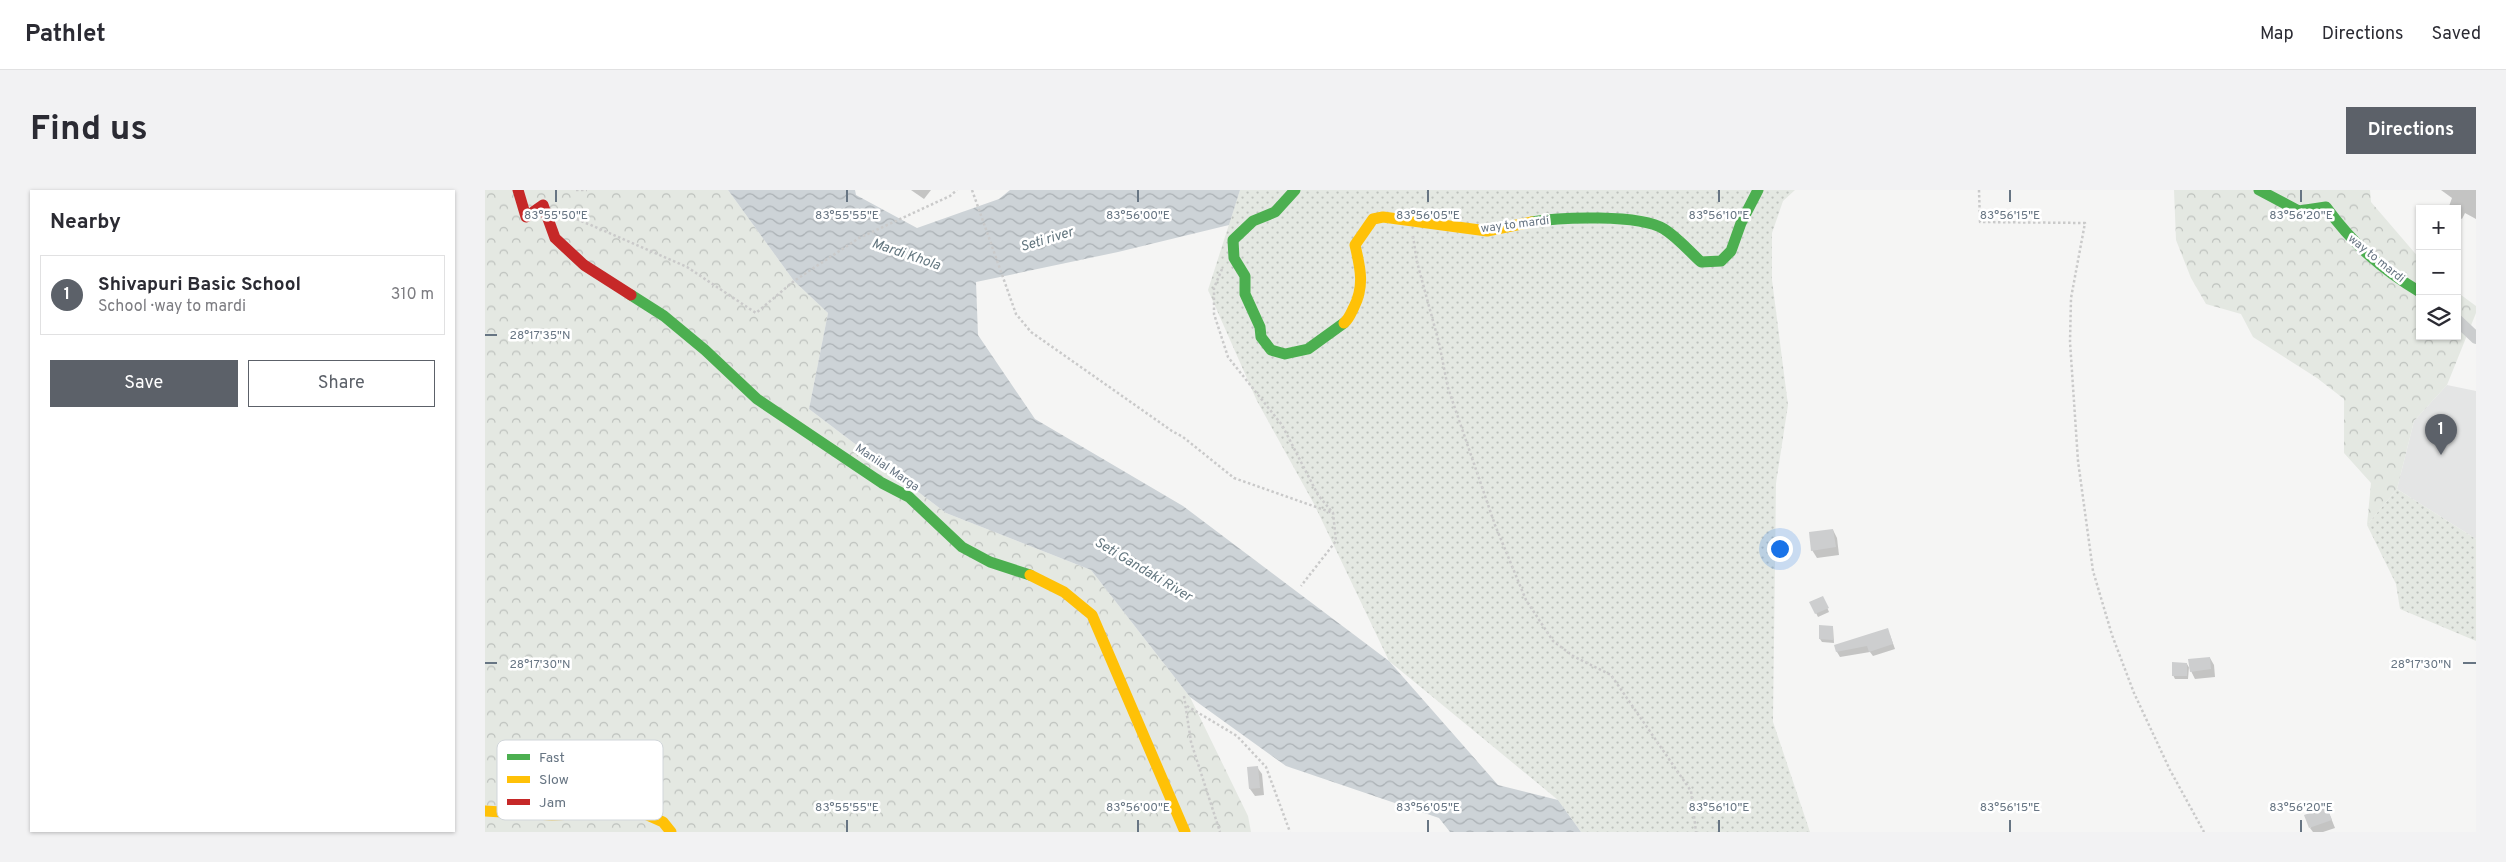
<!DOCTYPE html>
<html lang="en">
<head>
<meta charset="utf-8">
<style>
	:root { --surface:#fff; --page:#f2f2f3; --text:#2b2b33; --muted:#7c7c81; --line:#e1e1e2; --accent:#5c6169 }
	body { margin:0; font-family:Overpass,sans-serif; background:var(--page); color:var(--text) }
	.controls { position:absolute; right:15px; top:15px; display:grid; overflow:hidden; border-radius:0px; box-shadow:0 1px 4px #0004 }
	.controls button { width:45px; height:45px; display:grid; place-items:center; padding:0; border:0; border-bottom:1px solid var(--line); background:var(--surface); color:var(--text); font:25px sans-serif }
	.you { position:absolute; left:1294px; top:358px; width:18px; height:18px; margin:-12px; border:4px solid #fff; border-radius:50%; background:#1a73e8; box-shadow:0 0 0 8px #1a73e833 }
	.badge { display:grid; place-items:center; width:32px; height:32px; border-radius:50%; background:var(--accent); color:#fff; font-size:16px; font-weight:700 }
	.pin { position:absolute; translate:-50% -41px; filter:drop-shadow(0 1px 2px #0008) }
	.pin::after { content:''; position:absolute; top:26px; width:18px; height:15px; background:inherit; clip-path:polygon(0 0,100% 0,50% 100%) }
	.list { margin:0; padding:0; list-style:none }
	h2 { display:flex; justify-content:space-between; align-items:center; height:65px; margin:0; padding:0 20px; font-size:21px }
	h2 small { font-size:16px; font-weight:400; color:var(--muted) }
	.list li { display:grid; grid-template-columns:32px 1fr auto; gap:15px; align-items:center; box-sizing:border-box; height:80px; margin:0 10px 10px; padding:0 10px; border:1px solid var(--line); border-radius:0px }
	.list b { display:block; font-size:19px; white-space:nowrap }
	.list p { margin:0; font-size:16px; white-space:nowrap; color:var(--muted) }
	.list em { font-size:16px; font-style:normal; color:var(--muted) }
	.actions { display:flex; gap:10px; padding:15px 20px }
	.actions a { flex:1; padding:11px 0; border:1px solid var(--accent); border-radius:0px; text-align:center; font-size:18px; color:var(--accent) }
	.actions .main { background:var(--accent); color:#fff }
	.icon { flex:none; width:28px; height:28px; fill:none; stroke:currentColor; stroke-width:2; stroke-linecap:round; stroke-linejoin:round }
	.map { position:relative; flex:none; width:1991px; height:642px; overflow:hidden; border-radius:0px }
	header { display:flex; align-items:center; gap:30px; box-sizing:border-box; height:70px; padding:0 25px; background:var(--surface); border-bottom:1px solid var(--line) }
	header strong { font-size:24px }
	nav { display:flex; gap:28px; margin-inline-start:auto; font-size:18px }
	.intro { display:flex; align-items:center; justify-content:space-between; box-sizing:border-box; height:120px; padding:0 30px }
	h1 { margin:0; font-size:35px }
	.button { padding:12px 22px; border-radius:0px; background:var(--accent); color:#fff; font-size:18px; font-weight:700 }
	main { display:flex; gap:30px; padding:0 30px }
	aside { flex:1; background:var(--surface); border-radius:0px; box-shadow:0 1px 4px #0004 }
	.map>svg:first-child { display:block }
	.built { fill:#e4e5e5 }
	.grass { fill:url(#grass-dots) }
	.forest { fill:url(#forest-crowns) }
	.water { fill:url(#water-waves) }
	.shadow { fill:#0003 }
	.building { fill:#cdcecf }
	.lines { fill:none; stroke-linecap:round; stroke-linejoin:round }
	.path { stroke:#cacaca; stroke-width:2.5; stroke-dasharray:2.5 2.5; stroke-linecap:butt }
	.street { stroke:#cbcdce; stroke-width:12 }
	.fast { stroke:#4caf50; stroke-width:11 }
	.slow { stroke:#ffc107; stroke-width:11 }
	.jam { stroke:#c62828; stroke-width:11 }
	.ticks { fill:none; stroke:#677583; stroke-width:2 }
	.labels { text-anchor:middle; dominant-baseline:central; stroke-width:5; stroke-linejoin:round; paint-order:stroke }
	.street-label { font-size:12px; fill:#677583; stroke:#fff }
	.water-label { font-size:14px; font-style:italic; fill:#63767f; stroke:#fff }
	.key { fill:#fff; stroke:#d1d6da; stroke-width:1 }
	.key-label { font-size:14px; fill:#677583 }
	.ticks-label { font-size:12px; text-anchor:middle; fill:#677583; stroke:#fff; stroke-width:5; stroke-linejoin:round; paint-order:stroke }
</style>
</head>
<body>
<header>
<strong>Pathlet</strong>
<nav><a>Map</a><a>Directions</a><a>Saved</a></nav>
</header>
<div class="intro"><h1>Find us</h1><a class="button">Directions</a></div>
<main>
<aside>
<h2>Nearby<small></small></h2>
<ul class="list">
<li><span class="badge">1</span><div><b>Shivapuri Basic School</b><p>School · way to mardi</p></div><em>310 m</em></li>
</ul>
<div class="actions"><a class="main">Save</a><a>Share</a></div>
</aside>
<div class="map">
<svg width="1991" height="642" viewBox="0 0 1991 642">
	<defs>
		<pattern id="grass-dots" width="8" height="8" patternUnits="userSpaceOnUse" patternTransform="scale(1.25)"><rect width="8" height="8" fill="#e4e8e2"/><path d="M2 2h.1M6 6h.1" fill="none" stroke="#bdc1bd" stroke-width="1.8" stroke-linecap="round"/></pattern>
		<pattern id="forest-crowns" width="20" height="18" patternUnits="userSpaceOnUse" patternTransform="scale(1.25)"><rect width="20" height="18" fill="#e4e8e2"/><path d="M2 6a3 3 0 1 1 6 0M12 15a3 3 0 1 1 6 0" fill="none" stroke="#bdc1bd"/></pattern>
		<pattern id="water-waves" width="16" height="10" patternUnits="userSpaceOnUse" patternTransform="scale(1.25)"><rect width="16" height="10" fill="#cdd3d7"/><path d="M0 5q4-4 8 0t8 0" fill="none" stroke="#aab0b4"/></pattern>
	</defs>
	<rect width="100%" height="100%" fill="#f5f5f4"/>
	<!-- built -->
	<path class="built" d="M1962 195 1991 201V349L1912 299 1929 231Z"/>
	<!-- grass -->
	<g class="grass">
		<path d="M755 0H1310L1298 11 1287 43V90L1303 215 1291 293 1288 532 1325 642H1096L1073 610 904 471 829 314 772 211 723 100Z"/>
		<path d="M1912 299 1991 349V451L1915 419 1911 394 1882 335Z"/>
	</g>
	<!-- forest -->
	<g class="forest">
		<path d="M0 0H243L309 91 343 123 324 219 461 323 606 380 705 507 763 626 766 642H0Z"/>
		<path d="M1689 0H1885L1886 12 1935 69V146H1972V102L1991 116V123L1962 195 1929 231 1912 299 1882 335 1886 293 1859 263V209L1832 188 1768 147 1756 124 1721 114 1706 88 1691 50Z"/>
	</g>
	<!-- water -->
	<path class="water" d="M243 0H370L371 5 432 38 514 9 525 0H755L744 35 633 62 491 92 493 145 550 229 698 316 904 471 1013 595 1073 610 1096 642H965L954 628 801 576 705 507 606 380 461 323 324 219 343 123 309 91Z"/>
	<!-- shadow -->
	<g class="shadow">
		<path d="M426 0H446L439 9Z"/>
		<path d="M1956 0H1991V29L1980 23 1977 29 1972 26V19H1963L1967 8Z"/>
		<path d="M1348 340 1352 348 1354 365 1332 368 1327 360Z"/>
		<path d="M1339 410 1344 422 1333 427 1326 413Z"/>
		<path d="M1348 437 1349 453 1337 452 1335 449Z"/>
		<path d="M1405 445 1410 459 1388 466 1385 462 1355 467 1352 462 1351 456Z"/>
		<path d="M1725 468 1729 475 1730 487 1710 489 1704 477 1703 489H1690L1688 485 1702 474 1706 481Z"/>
		<path d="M772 577 777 584 779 605 770 606 765 599 763 578Z"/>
		<path d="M1842 618 1850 638 1838 642H1828L1825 638Z"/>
	</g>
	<!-- building -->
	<g class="building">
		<path d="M1348 339 1351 357 1326 361 1324 342Z"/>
		<path d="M1338 406 1344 418 1330 424 1324 412Z"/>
		<path d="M1334 435 1348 436V450L1334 449Z"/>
		<path d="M1403 438 1408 454 1384 462 1382 456 1351 462 1349 455Z"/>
		<path d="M1725 467 1726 479 1705 482 1703 469Z"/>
		<path d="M1687 472 1702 473V486H1687Z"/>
		<path d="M773 576 775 598 764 599 762 577Z"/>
		<path d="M1842 617 1847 630 1824 638 1819 625Z"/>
	</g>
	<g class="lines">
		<!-- path -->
		<g class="path">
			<path d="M91 0H102"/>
			<path d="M487 0 531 124 546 142 687 241 698 247 749 288 848 323"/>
			<path d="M1494 0 1495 32 1600 33 1586 108 1585 152 1593 271 1608 381 1627 445 1649 503 1685 580 1719 642"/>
			<path d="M78 23 202 77 271 123 309 91 374 48 465 6 472 0"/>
			<path d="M928 46 932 72 954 153 963 198 1010 335 1041 410 1068 451 1088 466 1126 485 1206 601 1211 642"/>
			<path d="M737 79 729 98V124L743 167 797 235 833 305 848 323 851 351 816 396"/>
			<path d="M699 506 706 552 735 642"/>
			<path d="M702 516 752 546 781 577 805 642"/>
		</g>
		<!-- street -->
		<path class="street" d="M1972 130 1991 148"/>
		<!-- fast -->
		<g class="fast">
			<path d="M810 0 790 22 768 31 748 50 749 68 760 86V104L775 137 776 147 786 160 800 164 823 159 859 133"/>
			<path d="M1774 0 1814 21 1841 17C1868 54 1896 79 1935 102"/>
			<path d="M1047 32C1075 27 1155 24 1179 39 1192 47 1204 61 1216 72L1236 71 1246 61 1256 33 1273 0"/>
			<path d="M146 105 179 126 220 160 272 209 397 293 424 307 477 357 505 372 545 385"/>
		</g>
		<!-- slow -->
		<g class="slow">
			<path d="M859 133C864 129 866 123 869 117 880 95 875 77 870 55L888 29 898 27 1002 41 1047 32"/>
			<path d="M545 385 579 402 607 425 700 642"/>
			<path d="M0 621 67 625 140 622 160 624 178 632 186 642"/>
		</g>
		<!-- jam -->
		<path class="jam" d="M33 0 41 27 58 15 70 48 99 75 146 105"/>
	</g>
	<!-- ticks -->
	<path class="ticks" d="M71 0V12M362 0V12M653 0V12M943 0V12M1234 0V12M1525 0V12M1816 0V12M0 145H12M0 473H12M1978 473H1991M362 630V642M653 630V642M943 630V642M1234 630V642M1525 630V642M1816 630V642"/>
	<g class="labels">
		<!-- street labels -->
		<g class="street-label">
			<text transform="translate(1030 35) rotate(-7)">way to mardi</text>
			<text transform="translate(1891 69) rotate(39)">way to mardi</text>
			<text transform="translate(402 278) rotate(34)">Manilal Marga</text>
		</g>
		<!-- water labels -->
		<g class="water-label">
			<text transform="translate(562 50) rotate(-17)">Seti river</text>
			<text transform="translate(421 65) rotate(19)">Mardi Khola</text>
			<text transform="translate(658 380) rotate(31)">Seti Gandaki River</text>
		</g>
	</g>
	<!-- legend -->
	<rect x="12" y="550" width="166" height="80" rx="8" class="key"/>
	<rect x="22" y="564" width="23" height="6" fill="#4caf50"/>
	<rect x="22" y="586" width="23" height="7" fill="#ffc107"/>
	<rect x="22" y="609" width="23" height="6" fill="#c62828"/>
	<g class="key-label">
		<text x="54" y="572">Fast</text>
		<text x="54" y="594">Slow</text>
		<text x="54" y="617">Jam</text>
	</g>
	<g class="ticks-label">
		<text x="71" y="29">83°55'50"E</text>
		<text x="362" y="29">83°55'55"E</text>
		<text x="653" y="29">83°56'00"E</text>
		<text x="943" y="29">83°56'05"E</text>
		<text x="1234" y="29">83°56'10"E</text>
		<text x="1525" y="29">83°56'15"E</text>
		<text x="1816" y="29">83°56'20"E</text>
		<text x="55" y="149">28°17'35"N</text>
		<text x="55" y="478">28°17'30"N</text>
		<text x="1936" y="478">28°17'30"N</text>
		<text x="362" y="621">83°55'55"E</text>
		<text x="653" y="621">83°56'00"E</text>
		<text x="943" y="621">83°56'05"E</text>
		<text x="1234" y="621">83°56'10"E</text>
		<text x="1525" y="621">83°56'15"E</text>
		<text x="1816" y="621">83°56'20"E</text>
	</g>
</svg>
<div class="controls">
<button>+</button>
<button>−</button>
<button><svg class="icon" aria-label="layers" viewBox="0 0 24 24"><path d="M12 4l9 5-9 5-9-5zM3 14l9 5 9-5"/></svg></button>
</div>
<div class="you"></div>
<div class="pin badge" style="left:1956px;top:265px">1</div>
</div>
</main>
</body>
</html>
